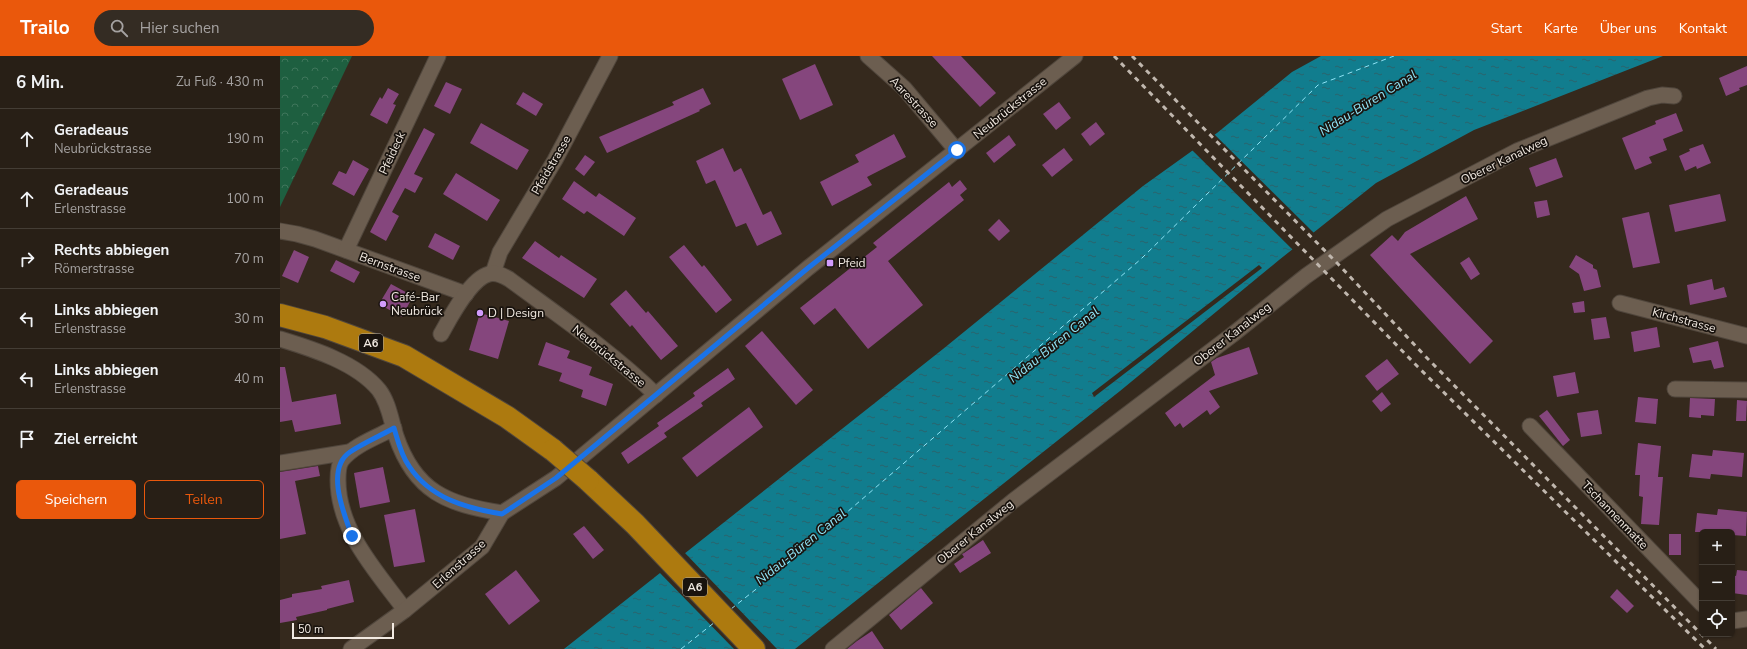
<!DOCTYPE html>
<html lang="de">
<head>
<meta charset="utf-8">
<style>
	:root { --surface:#281f16; --page:#342c23; --text:#f1f3f6; --muted:#a5a2a1; --line:#443d35; --accent:#ea580c }
	body { margin:0; font-family:"Nunito Sans",sans-serif; background:var(--page); color:var(--text) }
	.controls { position:absolute; right:12px; bottom:12px; display:grid; overflow:hidden; border-radius:6px; box-shadow:0 1px 3px #0004 }
	.controls button { width:36px; height:36px; display:grid; place-items:center; padding:0; border:0; border-bottom:1px solid var(--line); background:var(--surface); color:var(--text); font:20px sans-serif }
	.scale { position:absolute; left:12px; bottom:10px; width:102px; box-sizing:border-box; padding-left:4px; border:2px solid #f2eae2; border-top:0; font-size:11px; line-height:14px; white-space:nowrap; color:#f2eae2; -webkit-text-stroke:3px #19130e; paint-order:stroke }
	.stop { position:absolute; width:12px; height:12px; margin:-9px; border:3px solid #1a73e8; border-radius:50%; background:#fff }
	.stop.end { background:#1a73e8; border-color:#fff; box-shadow:0 1px 4px #0008 }
	.list { margin:0; padding:0; list-style:none }
	h2 { display:flex; justify-content:space-between; align-items:center; height:52px; margin:0; padding:0 16px; font-size:17px }
	h2 small { font-size:13px; font-weight:400; color:var(--muted) }
	.list li { display:grid; grid-template-columns:26px 1fr auto; gap:12px; align-items:center; box-sizing:border-box; height:60px; padding:0 16px; border-top:1px solid var(--line) }
	.list b { display:block; font-size:15px; white-space:nowrap }
	.list p { margin:0; font-size:13px; white-space:nowrap; color:var(--muted) }
	.list em { font-size:13px; font-style:normal; color:var(--muted) }
	.actions { display:flex; gap:8px; padding:12px 16px }
	.actions a { flex:1; padding:9px 0; border:1px solid var(--accent); border-radius:6px; text-align:center; font-size:14px; color:var(--accent) }
	.actions .main { background:var(--accent); color:#fff }
	.icon { flex:none; width:22px; height:22px; fill:none; stroke:currentColor; stroke-width:2; stroke-linecap:round; stroke-linejoin:round }
	.map { position:relative; flex:none; width:1467px; height:593px; overflow:hidden }
	header { display:flex; align-items:center; gap:24px; box-sizing:border-box; height:56px; padding:0 20px; background:var(--accent); color:#fff }
	header strong { font-size:19px }
	nav { display:flex; gap:22px; margin-inline-start:auto; font-size:14px }
	.search { width:280px; height:36px; background:var(--page); display:flex; align-items:center; gap:10px; box-sizing:border-box; padding:0 14px; border-radius:22px; color:var(--muted); font-size:15px }
	main { display:flex }
	aside { flex:1; background:var(--surface) }
	.map>svg:first-child { display:block }
	.forest { fill:url(#forest-crowns) }
	.water { fill:url(#water-ripples) }
	.pier { fill:#35291d }
	.lines { fill:none; stroke-linecap:round; stroke-linejoin:round }
	.ferry { stroke:#8fe4f6; stroke-width:1; stroke-dasharray:5 4; stroke-linecap:butt }
	.building { fill:#85467d }
	.minor-casing { stroke:#50463c; stroke-width:17 }
	.highway-casing { stroke:#50463c; stroke-width:24 }
	.minor { stroke:#6c5e50; stroke-width:15 }
	.highway { stroke:#ad7a0f; stroke-width:22 }
	.rail { stroke:#c0b7ae; stroke-width:3; stroke-dasharray:5 5; stroke-linecap:butt }
	.highway-bridge-casing { stroke:#50463c; stroke-width:24; stroke-linecap:butt }
	.highway-bridge { stroke:#ad7a0f; stroke-width:22 }
	.route { stroke:#1a73e8; stroke-width:5 }
	.poi-dot { fill:#d29cfd; stroke:#19130e; stroke-width:1.5 }
	.labels { text-anchor:middle; dominant-baseline:central; stroke-width:3.5; stroke-linejoin:round; paint-order:stroke }
	.shield { fill:#19130e; stroke:#b1aaa2; stroke-width:1 }
	.shield-label { font-size:11px; font-weight:bold; fill:#f2eae2 }
	.street-label { font-size:12px; fill:#f2eae2; stroke:#19130e }
	.poi-label { font-size:12px; fill:#f2eae2; stroke:#19130e; text-anchor:start }
	.water-label { font-size:13px; font-style:italic; fill:#8fe4f6; stroke:#19130e }
</style>
</head>
<body>
<header>
<strong>Trailo</strong>
<div class="search"><svg class="icon" aria-label="search" viewBox="0 0 24 24"><circle cx="10" cy="10" r="6"/><path d="M15 15l6 6"/></svg>Hier suchen</div>
<nav><a>Start</a><a>Karte</a><a>Über uns</a><a>Kontakt</a></nav>
</header>
<main>
<aside>
<h2>6 Min.<small>Zu Fuß · 430 m</small></h2>
<ul class="list">
<li><svg class="icon" aria-label="ahead" viewBox="0 0 24 24"><path d="M12 20V5M6 11l6-6 6 6"/></svg><div><b>Geradeaus</b><p>Neubrückstrasse</p></div><em>190 m</em></li>
<li><svg class="icon" aria-label="ahead" viewBox="0 0 24 24"><path d="M12 20V5M6 11l6-6 6 6"/></svg><div><b>Geradeaus</b><p>Erlenstrasse</p></div><em>100 m</em></li>
<li><svg class="icon" aria-label="right" viewBox="0 0 24 24"><path d="M7 20v-9h11M14 6l5 5-5 5"/></svg><div><b>Rechts abbiegen</b><p>Römerstrasse</p></div><em>70 m</em></li>
<li><svg class="icon" aria-label="left" viewBox="0 0 24 24"><path d="M17 20v-9H6M10 6l-5 5 5 5"/></svg><div><b>Links abbiegen</b><p>Erlenstrasse</p></div><em>30 m</em></li>
<li><svg class="icon" aria-label="left" viewBox="0 0 24 24"><path d="M17 20v-9H6M10 6l-5 5 5 5"/></svg><div><b>Links abbiegen</b><p>Erlenstrasse</p></div><em>40 m</em></li>
<li><svg class="icon" aria-label="arrive" viewBox="0 0 24 24"><path d="M6 21V4h12l-3 4 3 4H6"/></svg><div><b>Ziel erreicht</b></div></li>
</ul>
<div class="actions"><a class="main">Speichern</a><a>Teilen</a></div>
</aside>
<div class="map">
<svg width="1467" height="593" viewBox="0 0 1467 593">
	<defs>
		<pattern id="forest-crowns" width="20" height="18" patternUnits="userSpaceOnUse"><rect width="20" height="18" fill="#1e5f40"/><path d="M2 6a3 3 0 1 1 6 0M12 15a3 3 0 1 1 6 0" fill="none" stroke="#3f765b"/></pattern>
		<pattern id="water-ripples" width="26" height="14" patternUnits="userSpaceOnUse"><rect width="26" height="14" fill="#117d8e"/><path d="M2 4q2-2 4 0t4 0M15 11q2-2 4 0t4 0" fill="none" stroke="#2a646d"/></pattern>
	</defs>
	<rect width="100%" height="100%" fill="#35291d"/>
	<!-- forest -->
	<path class="forest" d="M0 0H72L0 151Z"/>
	<!-- water -->
	<path class="water" d="M1041 0H1383L1194 74 1096 127 999 204 840 335 515 593H284L663 293 863 130 937 77 1012 16Z"/>
	<!-- pier -->
	<g class="pier">
		<path d="M933 77 1035 178 1014 195 911 93Z"/>
		<path d="M979 209 982 212 814 341 812 337Z"/>
		<path d="M404 496 497 593H454L379 516Z"/>
	</g>
	<g class="lines">
		<!-- ferry -->
		<g class="ferry">
			<path d="M451 553 494 519 861 203 1038 29 1114 0"/>
			<path d="M401 593 435 566"/>
		</g>
	</g>
	<!-- building -->
	<g class="building">
		<path d="M652 0H681L716 37 700 51Z"/>
		<path d="M535 8 553 49 520 64 502 23Z"/>
		<path d="M1467 10V29L1459 32 1460 34 1446 40 1439 22Z"/>
		<path d="M166 26 182 33 170 58 154 50Z"/>
		<path d="M108 32 119 38 113 48 116 49 107 68 90 59 100 41 102 43Z"/>
		<path d="M423 32 431 48 419 54 420 55 327 97 319 81 394 49 392 46Z"/>
		<path d="M243 36 263 48 256 60 236 48Z"/>
		<path d="M779 46 791 62 776 74 763 58Z"/>
		<path d="M1396 57 1403 75 1383 83 1387 94 1369 101 1372 107 1355 114 1342 82 1376 68 1375 65Z"/>
		<path d="M816 66 825 78 810 90 801 78Z"/>
		<path d="M201 67 249 94 237 114 190 87Z"/>
		<path d="M144 72 155 78 134 118 143 122 135 137 125 132 112 156 119 160 106 185 90 176Z"/>
		<path d="M614 78 626 101 587 121 592 129 552 150 540 126 579 106 575 99Z"/>
		<path d="M729 79 736 89 714 107 706 97Z"/>
		<path d="M1423 88 1431 107 1417 113 1416 110 1405 115 1399 100 1410 95 1409 93Z"/>
		<path d="M443 92 454 116 461 112 483 159 491 155 502 178 477 190 466 167 456 171 435 124 426 128 416 105Z"/>
		<path d="M784 92 793 104 772 121 762 109Z"/>
		<path d="M305 99 315 106 304 120 295 113Z"/>
		<path d="M1276 102 1283 121 1256 131 1249 112Z"/>
		<path d="M73 104 89 113 74 140 52 128 59 115 66 118Z"/>
		<path d="M176 117 220 144 207 165 163 138Z"/>
		<path d="M680 124 687 133 680 139 684 144 608 205 643 249 588 293 555 252 534 269 520 252 597 191 593 187 669 126 672 131Z"/>
		<path d="M294 125 316 141 319 137 356 162 344 180 307 155 304 158 282 143Z"/>
		<path d="M1440 138 1446 165 1395 176 1389 149Z"/>
		<path d="M1186 140 1198 163 1130 198 1213 285 1190 308 1090 199 1112 179 1118 185 1125 176Z"/>
		<path d="M1267 144 1270 159 1257 162 1254 146Z"/>
		<path d="M1369 156 1380 207 1353 212 1342 162Z"/>
		<path d="M719 163 730 175 719 185 708 174Z"/>
		<path d="M155 177 180 190 173 204 148 191Z"/>
		<path d="M255 185 279 202 281 199 317 223 304 242 242 202Z"/>
		<path d="M404 189 422 211 424 209 452 244 436 257 389 201Z"/>
		<path d="M14 194 29 201 18 227 2 220Z"/>
		<path d="M1296 199 1313 209V212L1317 214 1321 231 1304 235 1299 218 1289 211Z"/>
		<path d="M1189 201 1200 218 1191 224 1180 207Z"/>
		<path d="M56 204 80 216 74 227 50 215Z"/>
		<path d="M1432 223 1434 234 1444 231 1447 241 1410 249 1407 229Z"/>
		<path d="M111 228 133 240 122 261 99 248Z"/>
		<path d="M346 234 366 257 368 255 398 290 381 304 352 269 350 271 330 248Z"/>
		<path d="M1304 245 1305 256 1294 257 1292 247Z"/>
		<path d="M200 257 229 265 218 303 189 294Z"/>
		<path d="M1326 261 1330 282 1314 284 1311 263Z"/>
		<path d="M1377 271 1380 291 1354 296 1351 276Z"/>
		<path d="M482 275 533 334 516 349 465 290Z"/>
		<path d="M1438 285 1444 311 1434 313 1431 304 1413 307 1409 292Z"/>
		<path d="M266 286 290 295 287 302 312 311 309 319 333 328 326 350 301 341 303 334 279 325 282 317 258 309Z"/>
		<path d="M969 291 978 318 929 335 940 351 930 359 927 354 903 372 900 367 895 371 885 357 935 319 931 306 937 302Z"/>
		<path d="M1107 303 1119 318 1097 335 1085 320Z"/>
		<path d="M0 311H5L12 346 56 338 61 368 15 376 12 364 0 366Z"/>
		<path d="M448 312 455 323 421 347 423 350 384 377 387 381 348 408 341 397 379 370 377 367 415 340 413 337Z"/>
		<path d="M1295 316 1299 337 1277 341 1273 320Z"/>
		<path d="M1102 336 1111 348 1101 356 1092 345Z"/>
		<path d="M1358 341 1378 343 1376 368 1355 366Z"/>
		<path d="M1410 342 1435 343 1434 360 1421 359V362L1409 361Z"/>
		<path d="M1457 344 1467 345 1466 365H1456Z"/>
		<path d="M469 351 483 371 417 421 402 402Z"/>
		<path d="M1267 354 1290 384 1283 390 1259 360Z"/>
		<path d="M1318 354 1322 378 1301 381 1297 357Z"/>
		<path d="M1358 387 1381 390 1378 421H1383L1379 469 1361 468 1363 441 1359 440 1360 419H1355Z"/>
		<path d="M1433 394 1464 397 1462 421 1431 418 1430 423 1409 421 1412 398 1432 400Z"/>
		<path d="M38 410 40 420 15 425 26 478 0 483V416Z"/>
		<path d="M103 411 110 446 80 452 74 417Z"/>
		<path d="M135 453 145 506 114 511 104 459Z"/>
		<path d="M1438 453 1467 456 1466 480 1452 479V476H1415L1417 457 1437 459Z"/>
		<path d="M304 470 324 494 313 503 293 478Z"/>
		<rect x="1389" y="478" width="12" height="21"/>
		<path d="M703 484 711 497 680 517 674 508 684 501 682 498 684 497Z"/>
		<path d="M236 514 260 545 229 569 205 538Z"/>
		<path d="M1457 514 1467 515V539L1452 537V519L1456 520Z"/>
		<path d="M69 524 74 546 47 553V554L16 561 17 564 0 567V544L12 541V538L42 533 41 530Z"/>
		<path d="M641 532 653 547 621 574 609 559Z"/>
		<path d="M1337 533 1354 550 1347 557 1330 541Z"/>
		<path d="M592 575 604 593H567L577 585Z"/>
	</g>
	<g class="lines">
		<defs>
			<g id="minor">
				<path d="M588 0 624 32 677 95"/>
				<path d="M0 175 17 178 35 183 186 238"/>
				<path d="M66 194 158 0"/>
				<path d="M213 217 220 196 275 104 330 0"/>
				<path d="M1340 247 1467 280"/>
				<path d="M161 278C170 262 190 223 209 218 216 216 222 219 229 223 279 260 331 295 376 339"/>
				<path d="M0 283C33 293 77 307 99 334 109 347 111 365 116 380 135 436 167 448 222 457"/>
				<path d="M1395 333 1467 334"/>
				<path d="M1250 370 1422 548"/>
				<path d="M114 372C97 381 74 389 62 404 58 409 58 418 58 424 58 475 97 516 125 554"/>
				<path d="M0 407 69 396"/>
				<path d="M1452 565 1467 563"/>
				<path d="M71 593 125 554 202 491 222 457 276 422 528 212 795 0"/>
				<path d="M553 593 733 445 952 279 1026 220 1107 163 1237 95 1368 42 1382 39 1394 40"/>
			</g>
			<g id="highway">
				<path d="M0 259 45 271 124 300 227 361 273 394"/>
				<path d="M308 424 355 468 474 593"/>
			</g>
		</defs>
		<!-- minor casing -->
		<use href="#minor" class="minor-casing"/>
		<!-- highway casing -->
		<use href="#highway" class="highway-casing"/>
		<!-- minor -->
		<use href="#minor" class="minor"/>
		<!-- highway -->
		<use href="#highway" class="highway"/>
		<!-- rail -->
		<g class="rail">
			<path d="M834 0 1138 311 1425 593"/>
			<path d="M852 0 1058 208 1147 302 1436 593"/>
		</g>
		<defs>
			<path id="highway-bridge" d="M273 394 308 424"/>
		</defs>
		<!-- highway-bridge casing -->
		<use href="#highway-bridge" class="highway-bridge-casing"/>
		<!-- highway-bridge -->
		<use href="#highway-bridge" class="highway-bridge"/>
	</g>
	<g class="lines">
		<!-- route -->
		<path class="route" d="M72 480C64 458 45 413 70 396 83 387 100 380 114 372 118 385 121 399 129 410 150 442 185 452 222 458L276 422 528 212 677 94"/>
	</g>
	<!-- markers -->
	<g class="poi-dot">
		<rect x="546" y="203" width="8" height="8" rx="2"/>
		<circle cx="103" cy="248" r="4"/>
		<circle cx="200" cy="257" r="4"/>
	</g>
	<g class="labels">
		<!-- shield labels -->
		<g class="shield">
			<rect x="79" y="278" width="24" height="18" rx="3"/>
			<rect x="403" y="522" width="24" height="18" rx="3"/>
		</g>
		<g class="shield-label">
			<text x="91" y="287">A6</text>
			<text x="415" y="531">A6</text>
		</g>
		<!-- street labels -->
		<g class="street-label">
			<text transform="translate(634 46) rotate(47)">Aarestrasse</text>
			<text transform="translate(730 52) rotate(-39)">Neubrückstrasse</text>
			<text transform="translate(112 97) rotate(-65)">Pfeideck</text>
			<text transform="translate(1224 104) rotate(-26)">Oberer Kanalweg</text>
			<text transform="translate(271 109) rotate(-60)">Pfeidstrasse</text>
			<text transform="translate(110 211) rotate(20)">Bernstrasse</text>
			<text transform="translate(1404 264) rotate(15)">Kirchstrasse</text>
			<text transform="translate(952 278) rotate(-38)">Oberer Kanalweg</text>
			<text transform="translate(329 300) rotate(39)">Neubrückstrasse</text>
			<text transform="translate(1335 459) rotate(46)">Tschannenmatte</text>
			<text transform="translate(695 476) rotate(-39)">Oberer Kanalweg</text>
			<text transform="translate(179 508) rotate(-42)">Erlenstrasse</text>
		</g>
		<!-- poi labels -->
		<g class="poi-label">
			<text x="558" y="207">Pfeid</text>
			<text x="111" y="241">Café-Bar<tspan x="111" dy="14">Neubrück</tspan></text>
			<text x="208" y="257">D | Design</text>
		</g>
		<!-- water labels -->
		<g class="water-label">
			<text transform="translate(1088 47) rotate(-32)">Nidau-Büren Canal</text>
			<text transform="translate(774 289) rotate(-39)">Nidau-Büren Canal</text>
			<text transform="translate(521 491) rotate(-39)">Nidau-Büren Canal</text>
		</g>
	</g>
</svg>
<div class="controls">
<button>+</button>
<button>−</button>
<button><svg class="icon" aria-label="locate" viewBox="0 0 24 24"><circle cx="12" cy="12" r="6"/><path d="M12 2v4M12 18v4M2 12h4M18 12h4"/></svg></button>
</div>
<div class="scale">50 m</div>
<div class="stop" style="left:677px;top:94px"></div>
<div class="stop end" style="left:72px;top:480px"></div>
</div>
</main>
</body>
</html>
